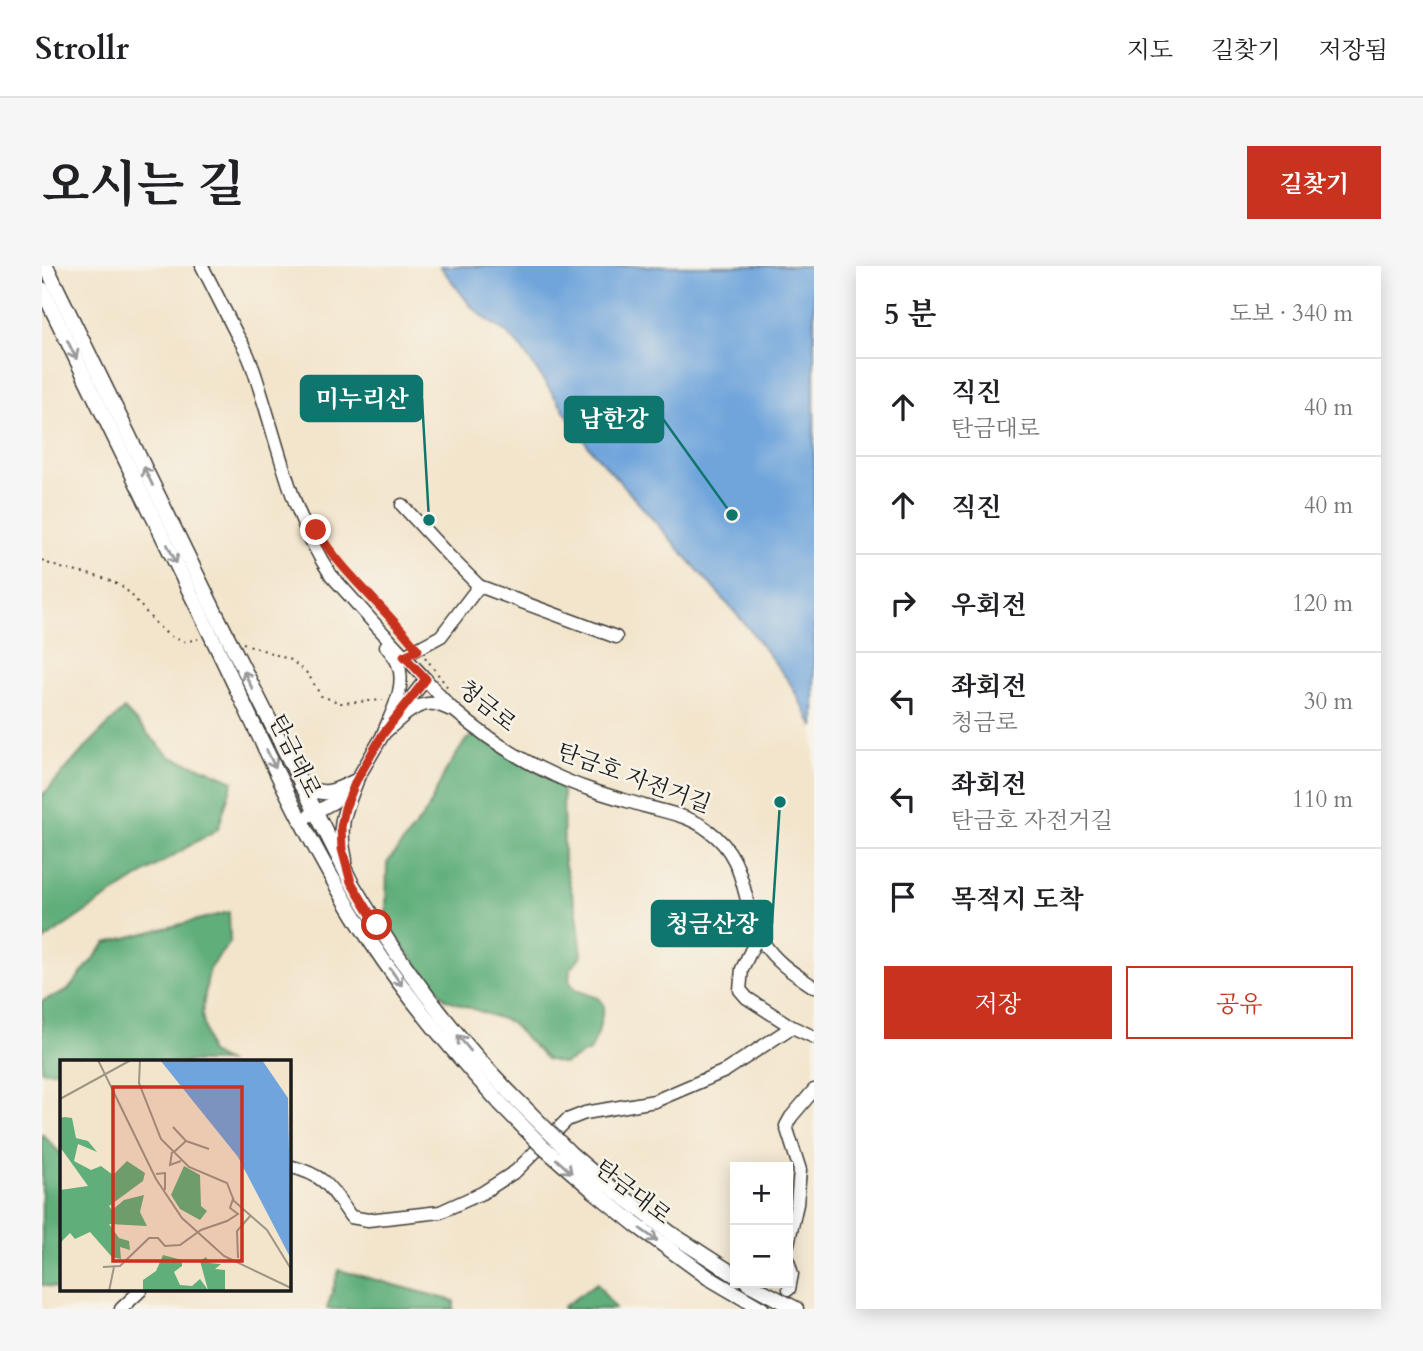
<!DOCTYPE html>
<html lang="ko">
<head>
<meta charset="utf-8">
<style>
	:root { --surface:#fff; --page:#f6f6f6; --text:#202124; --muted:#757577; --line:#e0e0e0; --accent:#c8321e }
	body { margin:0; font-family:Cardo,"Noto Serif KR",serif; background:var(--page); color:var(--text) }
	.controls { position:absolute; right:21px; bottom:21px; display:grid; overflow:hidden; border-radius:0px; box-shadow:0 4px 18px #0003 }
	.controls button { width:63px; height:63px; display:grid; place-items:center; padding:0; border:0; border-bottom:2px solid var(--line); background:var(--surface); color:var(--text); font:35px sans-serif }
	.stop { position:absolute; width:21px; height:21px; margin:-16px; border:5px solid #c8321e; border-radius:50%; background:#fff }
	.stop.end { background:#c8321e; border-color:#fff; box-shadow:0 2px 7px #0008 }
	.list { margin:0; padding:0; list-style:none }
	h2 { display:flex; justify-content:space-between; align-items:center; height:91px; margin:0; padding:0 28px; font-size:30px }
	h2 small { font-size:23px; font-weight:400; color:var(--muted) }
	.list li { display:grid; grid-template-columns:46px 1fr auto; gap:21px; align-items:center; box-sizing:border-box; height:98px; padding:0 28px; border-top:2px solid var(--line) }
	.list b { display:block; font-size:26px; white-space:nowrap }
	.list p { margin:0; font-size:23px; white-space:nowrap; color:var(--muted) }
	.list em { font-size:23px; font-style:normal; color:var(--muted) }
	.actions { display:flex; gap:14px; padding:21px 28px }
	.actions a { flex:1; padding:16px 0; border:2px solid var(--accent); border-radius:0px; text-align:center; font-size:24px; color:var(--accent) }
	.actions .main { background:var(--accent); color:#fff }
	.icon { flex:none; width:38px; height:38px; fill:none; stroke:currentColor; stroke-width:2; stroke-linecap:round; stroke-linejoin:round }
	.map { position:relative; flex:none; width:772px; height:1043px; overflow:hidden; border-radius:0px }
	header { display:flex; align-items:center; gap:42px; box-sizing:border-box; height:98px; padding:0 35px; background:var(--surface); border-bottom:2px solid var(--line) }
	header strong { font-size:33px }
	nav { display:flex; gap:38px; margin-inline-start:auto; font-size:24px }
	.intro { display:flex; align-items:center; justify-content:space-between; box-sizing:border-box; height:168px; padding:0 42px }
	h1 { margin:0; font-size:49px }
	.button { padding:18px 32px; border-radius:0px; background:var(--accent); color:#fff; font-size:24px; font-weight:700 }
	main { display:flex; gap:42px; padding:0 42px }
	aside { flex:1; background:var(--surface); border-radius:0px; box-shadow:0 4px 18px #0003 }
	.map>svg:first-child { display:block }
	.forest { fill:#60af7a; stroke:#3e664b; stroke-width:2 }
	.water { fill:#6fa5dc; stroke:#46607c; stroke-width:2 }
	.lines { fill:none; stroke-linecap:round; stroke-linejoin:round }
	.minor-casing { stroke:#3c3a36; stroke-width:15 }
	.major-casing { stroke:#3c3a36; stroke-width:17 }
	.path { stroke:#3c3a36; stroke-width:2; stroke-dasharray:2 5; stroke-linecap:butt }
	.minor { stroke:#fff; stroke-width:12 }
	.major { stroke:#fff; stroke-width:14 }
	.major-bridge-casing { stroke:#3c3a36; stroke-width:17; stroke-linecap:butt }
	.major-bridge { stroke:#fff; stroke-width:14 }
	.oneway { stroke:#999 }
	.route { stroke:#c8321e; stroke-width:9 }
	.labels { text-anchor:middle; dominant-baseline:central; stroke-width:5; stroke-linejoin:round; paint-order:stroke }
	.street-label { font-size:23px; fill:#1c1c1c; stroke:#f7f3e8 }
	.inset-road { fill:none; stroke:#9d9586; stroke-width:2 }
	.view { fill:#c8321e; fill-opacity:0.15; stroke:#c8321e; stroke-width:3.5 }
	.inset-edge { fill:none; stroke:#1c1c1c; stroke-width:3.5 }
	.leader { fill:none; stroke:#0f766e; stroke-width:2.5 }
	.callout-dot { fill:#0f766e; stroke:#f7f3e8; stroke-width:2.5 }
	.callout { fill:#0f766e; stroke:#0f766e; stroke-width:2.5 }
	.callout-label { font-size:24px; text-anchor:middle; font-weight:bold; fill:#fff }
</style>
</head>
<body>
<header>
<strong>Strollr</strong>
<nav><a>지도</a><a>길찾기</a><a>저장됨</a></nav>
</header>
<div class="intro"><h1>오시는 길</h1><a class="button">길찾기</a></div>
<main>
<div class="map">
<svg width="772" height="1043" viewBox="0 0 772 1043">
	<rect width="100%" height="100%" fill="#f7f3e8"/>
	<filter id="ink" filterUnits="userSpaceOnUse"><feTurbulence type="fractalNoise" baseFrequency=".0143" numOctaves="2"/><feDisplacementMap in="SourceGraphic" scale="14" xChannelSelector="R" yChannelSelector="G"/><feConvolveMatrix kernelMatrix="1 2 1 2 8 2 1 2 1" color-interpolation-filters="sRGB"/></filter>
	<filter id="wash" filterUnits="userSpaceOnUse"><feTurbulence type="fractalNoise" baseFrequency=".00686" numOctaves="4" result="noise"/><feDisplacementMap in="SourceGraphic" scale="28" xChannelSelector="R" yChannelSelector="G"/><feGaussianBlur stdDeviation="1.57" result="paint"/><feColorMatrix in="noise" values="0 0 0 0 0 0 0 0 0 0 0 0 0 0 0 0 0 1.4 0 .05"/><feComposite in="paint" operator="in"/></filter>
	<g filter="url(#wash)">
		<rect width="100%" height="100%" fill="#f3e5cc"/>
		<!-- forest -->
		<g class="forest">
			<path d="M82 443 128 491 164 503 191 515 176 563C116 598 57 635 0 676V527L2 528 41 484Z"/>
			<path d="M434 468 515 517 521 526 522 596 535 647 540 689 528 703 527 715 534 724 556 732 562 740 556 767 549 784 522 798 504 793 468 756 403 733 352 670 344 648 345 597 385 545 403 506 424 474Z"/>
			<path d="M187 646 188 676 167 703 160 748 167 786 185 796H19V805H0V735L26 724 64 677Z"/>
			<path d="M0 868 19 888V1023L0 1019Z"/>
			<path d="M297 1004 412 1035V1043H285Z"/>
			<path d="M555 1017 573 1043H522L521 1041Z"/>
		</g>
		<!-- water -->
		<path class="water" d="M398 0H772V461L748 417 705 360 547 181 480 83 465 67 447 55 429 40Z"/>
	</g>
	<g filter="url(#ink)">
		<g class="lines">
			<defs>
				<g id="minor">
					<path d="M160 0 196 71C209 90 215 115 222 137 240 195 254 257 289 309 318 342 348 375 378 407 390 420 401 435 414 446 443 471 477 493 512 509 541 523 572 531 602 540 624 546 648 550 666 564 709 595 697 637 721 676 734 697 753 708 772 721"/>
					<path d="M360 239 407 290 437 320 399 370 362 390"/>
					<path d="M437 320 574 371"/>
					<path d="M344 380C348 385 354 392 356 398 365 421 349 447 341 468 355 456 373 435 393 438 399 439 404 442 409 444"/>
					<path d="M356 448 384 413"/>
					<path d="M259 554 292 536 314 515 345 462"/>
					<path d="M750 761 772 771"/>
					<path d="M247 900C285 910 288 921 309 951L326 954 398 946 440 927 474 905 525 854 543 847 613 835 683 805 750 761 705 732 698 724 700 703 717 668"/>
					<path d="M746 978 755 938 758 904 744 860 749 851 772 824"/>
					<path d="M746 995 750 1008 747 1023"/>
					<path d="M79 1043 99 1024"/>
				</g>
				<g id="major">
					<path d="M4 0 172 344 309 616C354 692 406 763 468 827"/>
					<path d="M0 23C55 136 110 248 165 361 217 468 264 577 329 676 367 734 412 787 458 837"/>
					<path d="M259 519C283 531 290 527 314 515 302 546 295 560 303 594"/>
					<path d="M562 916 631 969 693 1009"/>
					<path d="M553 926 594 959 667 1012 720 1043"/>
					<path d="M706 1017 754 1043"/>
				</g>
			</defs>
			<!-- minor casing -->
			<use href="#minor" class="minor-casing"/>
			<!-- major casing -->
			<use href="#major" class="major-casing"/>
			<!-- path -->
			<g class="path">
				<path d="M289 287 368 373"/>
				<path d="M0 294C25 309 60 305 83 323 101 338 117 370 140 375 145 376 150 374 156 373"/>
				<path d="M201 377 249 394 266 408 279 430 299 437 341 434"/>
				<path d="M383 391 407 423"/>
			</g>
			<!-- minor -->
			<use href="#minor" class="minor"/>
			<!-- major -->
			<use href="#major" class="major"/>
			<defs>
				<g id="major-bridge">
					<path d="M468 827 528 887 562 916"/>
					<path d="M458 837 500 880 553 926"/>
				</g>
			</defs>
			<!-- major-bridge casing -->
			<use href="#major-bridge" class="major-bridge-casing"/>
			<!-- major-bridge -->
			<use href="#major-bridge" class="major-bridge"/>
		</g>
		<!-- one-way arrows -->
		<defs><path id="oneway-shaft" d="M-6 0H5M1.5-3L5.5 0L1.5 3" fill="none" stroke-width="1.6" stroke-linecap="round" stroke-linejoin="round" transform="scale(1.75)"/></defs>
		<g class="oneway">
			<use href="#oneway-shaft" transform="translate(30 84) rotate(64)"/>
			<use href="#oneway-shaft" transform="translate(106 210) rotate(-116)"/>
			<use href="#oneway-shaft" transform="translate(130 288) rotate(64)"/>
			<use href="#oneway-shaft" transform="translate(206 414) rotate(-116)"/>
			<use href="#oneway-shaft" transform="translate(229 493) rotate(64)"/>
			<use href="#oneway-shaft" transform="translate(354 711) rotate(55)"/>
			<use href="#oneway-shaft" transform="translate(422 777) rotate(-130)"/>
			<use href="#oneway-shaft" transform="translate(522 900) rotate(42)"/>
			<use href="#oneway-shaft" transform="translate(607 969) rotate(35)"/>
		</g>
	</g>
	<g class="lines" filter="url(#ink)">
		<!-- route -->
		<path class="route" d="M274 264C302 309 344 342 376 384L362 390 384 413 341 468 314 515 303 542 299 561 300 583 309 616 335 659"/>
	</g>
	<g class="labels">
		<!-- street labels -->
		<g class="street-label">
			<text transform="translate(445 440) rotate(39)">청금로</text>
			<text transform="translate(253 490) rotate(64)">탄금대로</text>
			<text transform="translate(592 512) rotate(20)">탄금호 자전거길</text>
			<text transform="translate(591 926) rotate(38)">탄금대로</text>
		</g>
	</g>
	<!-- overview -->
	<g transform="translate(18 794)">
		<rect width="231" height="231" fill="#f3e5cc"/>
		<path d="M5 57 12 58 16 78 28 81 37 92 18 84 14 101 31 110 41 106 53 115 67 101 85 113 83 121 49 146 52 150 64 140 84 135 80 152 87 166 49 164 59 178 69 181 70 190 60 187 61 199 52 197 30 172 15 179 10 173 0 183V130L28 126 0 87V58ZM124 106 140 115 141 146 147 151 140 160 120 149 111 135ZM103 195 122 200V206L114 212 120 225 132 226 140 219 148 230 140 201 146 197 150 203 161 204 155 209 165 210V231H83V220L96 211Z" fill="#60af7a"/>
		<path d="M100 0H202L228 38 231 199 178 97Z" fill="#6fa5dc"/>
		<path class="inset-road" d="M38 0 96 119 122 158 164 196 231 228M80 0 79 23 101 79 129 107 167 123 174 141 207 170 231 209M0 39 71 0M113 67 126 81 114 92M126 81 149 89M112 92 110 105 121 101M96 114 105 113V130M178 198 177 171 191 155M43 207 60 206 89 178H98L105 186 120 185 141 170 167 161 178 154 170 148 173 139M49 231 54 207"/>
		<path class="view" d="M53 27H182V201H53Z"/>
		<rect width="231" height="231" class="inset-edge"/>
	</g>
	<!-- callouts -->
	<path class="leader" d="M387 254L380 133M690 249L621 153M738 536L730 658"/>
	<g class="callout-dot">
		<circle cx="387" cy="254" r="7"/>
		<circle cx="690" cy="249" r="7"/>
		<circle cx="738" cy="536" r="7"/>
	</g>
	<g class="callout">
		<rect x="259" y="110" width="121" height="45" rx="7"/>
		<rect x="523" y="131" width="98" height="45" rx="7"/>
		<rect x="610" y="635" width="120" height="45" rx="7"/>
	</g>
	<g class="callout-label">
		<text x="320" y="141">미누리산</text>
		<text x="572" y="161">남한강</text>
		<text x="670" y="666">청금산장</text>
	</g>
</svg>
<div class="controls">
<button>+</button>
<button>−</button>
</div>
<div class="stop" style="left:335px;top:659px"></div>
<div class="stop end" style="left:274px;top:264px"></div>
</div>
<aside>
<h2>5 분<small>도보 · 340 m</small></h2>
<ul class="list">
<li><svg class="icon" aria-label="ahead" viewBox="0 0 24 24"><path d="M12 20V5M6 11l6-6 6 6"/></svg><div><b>직진</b><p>탄금대로</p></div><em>40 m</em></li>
<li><svg class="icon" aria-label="ahead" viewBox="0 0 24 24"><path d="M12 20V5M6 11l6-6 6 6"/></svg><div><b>직진</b></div><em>40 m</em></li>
<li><svg class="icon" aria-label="right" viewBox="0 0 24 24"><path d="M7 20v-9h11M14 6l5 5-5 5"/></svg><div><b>우회전</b></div><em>120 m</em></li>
<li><svg class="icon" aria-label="left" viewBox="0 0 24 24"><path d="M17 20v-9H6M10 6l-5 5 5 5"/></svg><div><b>좌회전</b><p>청금로</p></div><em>30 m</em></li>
<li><svg class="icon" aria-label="left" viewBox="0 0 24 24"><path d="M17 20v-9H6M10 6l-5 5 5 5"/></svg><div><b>좌회전</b><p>탄금호 자전거길</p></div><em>110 m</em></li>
<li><svg class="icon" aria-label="arrive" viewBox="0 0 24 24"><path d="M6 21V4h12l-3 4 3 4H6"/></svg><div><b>목적지 도착</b></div></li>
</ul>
<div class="actions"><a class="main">저장</a><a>공유</a></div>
</aside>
</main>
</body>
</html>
